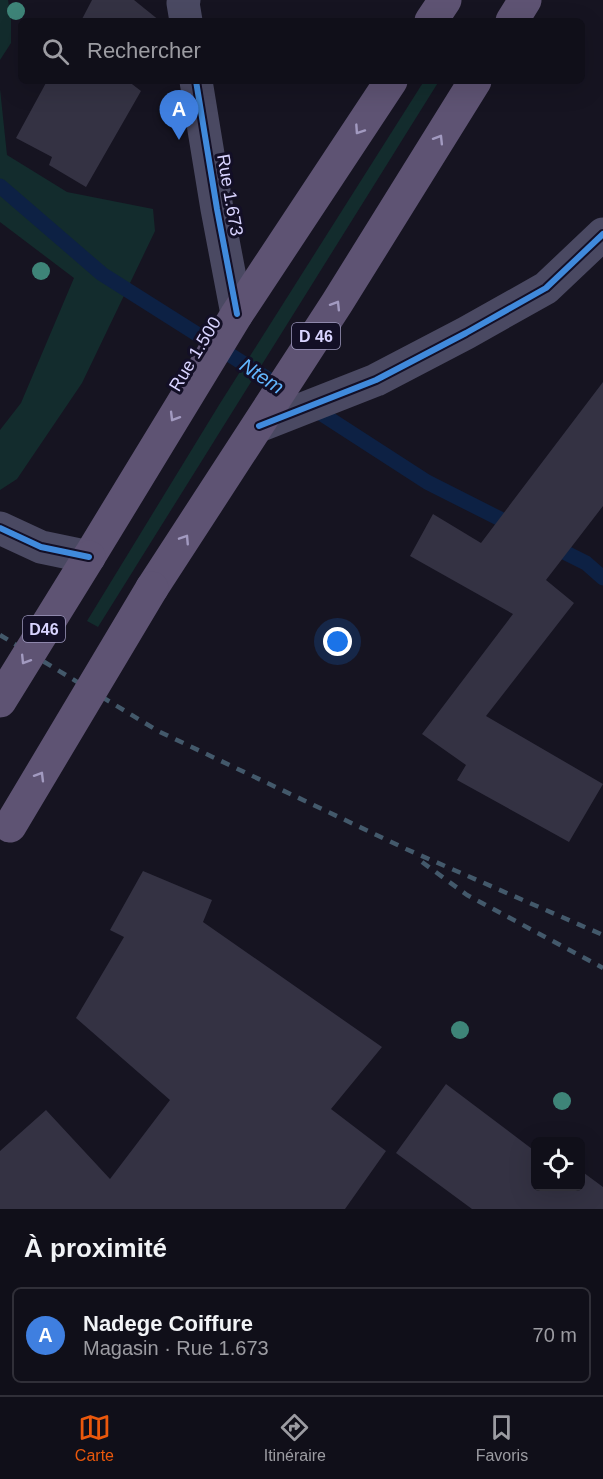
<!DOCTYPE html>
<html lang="fr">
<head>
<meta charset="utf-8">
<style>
	:root { --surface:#100f19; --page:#1e1d26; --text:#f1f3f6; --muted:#9c9ca2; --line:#302f38; --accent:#ea580c }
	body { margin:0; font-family:Helvetica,sans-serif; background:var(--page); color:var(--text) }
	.controls { position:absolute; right:18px; bottom:18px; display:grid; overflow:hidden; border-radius:9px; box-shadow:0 6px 24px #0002 }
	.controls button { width:54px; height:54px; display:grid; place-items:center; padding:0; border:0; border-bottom:2px solid var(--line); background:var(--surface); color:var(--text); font:30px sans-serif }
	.you { position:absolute; left:338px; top:642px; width:21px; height:21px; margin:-15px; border:4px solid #fff; border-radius:50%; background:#1a73e8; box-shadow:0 0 0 9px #1a73e833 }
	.badge { display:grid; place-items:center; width:39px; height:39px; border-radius:50%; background:var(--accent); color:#fff; font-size:20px; font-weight:700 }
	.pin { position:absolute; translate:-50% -50px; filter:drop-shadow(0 2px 3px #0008) }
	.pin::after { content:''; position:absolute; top:32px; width:21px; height:18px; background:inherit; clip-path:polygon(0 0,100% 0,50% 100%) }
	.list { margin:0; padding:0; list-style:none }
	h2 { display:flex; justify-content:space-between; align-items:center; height:78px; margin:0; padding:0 24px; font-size:26px }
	h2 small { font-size:20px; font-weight:400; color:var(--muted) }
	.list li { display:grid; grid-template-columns:39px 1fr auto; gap:18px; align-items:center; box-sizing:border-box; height:96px; margin:0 12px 12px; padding:0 12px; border:2px solid var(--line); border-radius:9px }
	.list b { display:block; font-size:22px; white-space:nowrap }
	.list p { margin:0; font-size:20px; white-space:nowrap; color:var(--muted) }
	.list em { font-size:20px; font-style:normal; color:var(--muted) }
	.icon { flex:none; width:33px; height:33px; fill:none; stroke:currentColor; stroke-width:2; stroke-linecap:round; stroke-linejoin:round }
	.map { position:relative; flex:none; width:603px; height:1209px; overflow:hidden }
	.search { position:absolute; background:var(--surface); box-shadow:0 6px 24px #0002; left:18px; right:18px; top:18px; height:66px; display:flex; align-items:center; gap:15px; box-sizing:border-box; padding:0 21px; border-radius:9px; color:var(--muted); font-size:22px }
	.sheet { height:186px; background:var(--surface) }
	nav { display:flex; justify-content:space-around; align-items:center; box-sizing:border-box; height:84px; border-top:2px solid var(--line); background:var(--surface); font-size:16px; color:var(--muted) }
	nav a { display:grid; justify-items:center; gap:3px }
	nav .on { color:var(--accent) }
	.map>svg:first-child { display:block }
	.green { fill:#132c2d }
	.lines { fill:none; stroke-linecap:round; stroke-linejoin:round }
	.stream { stroke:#0d2144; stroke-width:15 }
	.building { fill:#343243 }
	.minor { stroke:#4a4962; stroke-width:33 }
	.major { stroke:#5e5373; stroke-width:33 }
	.rail { stroke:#43596b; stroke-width:4.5; stroke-dasharray:9 8; stroke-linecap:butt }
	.major-bridge { stroke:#5e5373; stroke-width:33 }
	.cycleway-casing { stroke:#130f26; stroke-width:10 }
	.cycleway { stroke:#408adc; stroke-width:6 }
	.tree { fill:#3e8478 }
	.oneway { stroke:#a29ac0 }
	.labels { text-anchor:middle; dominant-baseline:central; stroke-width:6; stroke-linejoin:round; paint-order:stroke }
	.shield { fill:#130f26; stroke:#9e99be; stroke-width:1.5 }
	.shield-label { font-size:16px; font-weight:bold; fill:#d9d4ff }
	.street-label { font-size:18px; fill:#d9d4ff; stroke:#130f26 }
	.water-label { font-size:20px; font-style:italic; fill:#62b6ff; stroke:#130f26 }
</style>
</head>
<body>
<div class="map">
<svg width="603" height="1209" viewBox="0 0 603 1209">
	<rect width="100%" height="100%" fill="#161421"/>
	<!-- green -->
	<g class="green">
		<path d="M0 0H8L11 19V43L0 60Z"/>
		<path d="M424 81H439L98 627 87 621 219 405Z"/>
		<path d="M0 89 7 155 67 192 153 209 155 231 82 383 17 479 0 490V430L21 403 74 278 0 222Z"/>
	</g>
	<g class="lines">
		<!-- stream -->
		<g class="stream">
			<path d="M0 186 102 274 284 389"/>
			<path d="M311 407 427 482 518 528"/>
			<path d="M550 545 586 563 603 578"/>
		</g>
	</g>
	<!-- building -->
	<g class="building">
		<path d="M92 0H134L160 21H81Z"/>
		<path d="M47 81H128L141 91 86 187 49 165 52 157 16 138Z"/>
		<path d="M603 382V506L546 580 574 603 486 716 603 784 569 842 457 780 466 765 422 734 513 614 410 556 433 514 481 543Z"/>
		<path d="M143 871 212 900 203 922 382 1047 331 1109 386 1151 345 1209H0V1151L46 1110 110 1179 170 1100 76 1018 124 937 110 930Z"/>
		<path d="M446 1084 536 1152V1186H580V1170L603 1187V1209H472L396 1153Z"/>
	</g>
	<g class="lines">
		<!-- minor -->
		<g class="minor">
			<path d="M184 0 183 3 186 21"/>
			<path d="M196 81 217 209 237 314"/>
			<path d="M259 426 376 380 466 333 546 288 603 234"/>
			<path d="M0 528 41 547 89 557"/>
		</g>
		<!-- major -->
		<g class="major">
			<path d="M431 21 445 0"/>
			<path d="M512 21 525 0"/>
			<path d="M89 557 237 314 391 81"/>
			<path d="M152 588 337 303 475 81"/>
		</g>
		<!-- rail -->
		<g class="rail">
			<path d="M0 635 158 731 406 849 603 935"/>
			<path d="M422 862 467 895 603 968"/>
		</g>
		<!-- major-bridge -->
		<g class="major-bridge">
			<path d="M0 701 89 557"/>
			<path d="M10 826 152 588"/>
		</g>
		<defs>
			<g id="cycleway">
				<path d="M196 81 217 209 237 314"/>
				<path d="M259 426 376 380 466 333 546 288 603 234"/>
				<path d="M0 528 41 547 89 557"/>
			</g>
		</defs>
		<!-- cycleway casing -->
		<use href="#cycleway" class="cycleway-casing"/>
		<!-- cycleway -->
		<use href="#cycleway" class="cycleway"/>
	</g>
	<!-- trees -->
	<g class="tree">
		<circle cx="16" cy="11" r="9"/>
		<circle cx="41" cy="271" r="9"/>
		<circle cx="460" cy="1030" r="9"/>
		<circle cx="562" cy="1101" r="9"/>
	</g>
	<!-- one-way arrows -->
	<defs><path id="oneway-chevron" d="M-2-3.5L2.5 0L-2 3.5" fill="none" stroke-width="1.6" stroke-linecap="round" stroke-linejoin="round" transform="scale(1.5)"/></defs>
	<g class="oneway">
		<use href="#oneway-chevron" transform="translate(359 130) rotate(124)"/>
		<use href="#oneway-chevron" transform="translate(439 139) rotate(-58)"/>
		<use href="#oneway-chevron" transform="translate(336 305) rotate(-58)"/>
		<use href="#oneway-chevron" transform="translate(174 417) rotate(121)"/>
		<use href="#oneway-chevron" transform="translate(185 539) rotate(-57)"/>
		<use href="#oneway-chevron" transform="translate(25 660) rotate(122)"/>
		<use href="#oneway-chevron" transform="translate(40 776) rotate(-59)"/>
	</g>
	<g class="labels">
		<!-- shield labels -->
		<g class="shield">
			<rect x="292" y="323" width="48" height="26" rx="4.5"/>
			<rect x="23" y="616" width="42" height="26" rx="4.5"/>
		</g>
		<g class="shield-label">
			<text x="316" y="336">D 46</text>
			<text x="44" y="629">D46</text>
		</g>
		<!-- street labels -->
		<g class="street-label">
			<text transform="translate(230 195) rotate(80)">Rue 1.673</text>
			<text transform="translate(195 354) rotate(-59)">Rue 1.500</text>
		</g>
		<!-- water labels -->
		<g class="water-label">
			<text transform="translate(262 376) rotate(33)">Ntem</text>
		</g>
	</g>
</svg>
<div class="controls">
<button><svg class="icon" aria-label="locate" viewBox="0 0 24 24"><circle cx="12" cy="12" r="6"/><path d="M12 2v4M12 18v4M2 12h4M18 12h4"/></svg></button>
</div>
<div class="you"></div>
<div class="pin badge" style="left:179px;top:140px;background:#3f7fe0">A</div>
<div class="search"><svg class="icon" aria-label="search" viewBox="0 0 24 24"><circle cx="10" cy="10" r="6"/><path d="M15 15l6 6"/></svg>Rechercher</div>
</div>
<section class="sheet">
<h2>À proximité<small></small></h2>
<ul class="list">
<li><span class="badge" style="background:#3f7fe0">A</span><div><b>Nadege Coiffure</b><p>Magasin · Rue 1.673</p></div><em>70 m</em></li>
</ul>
</section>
<nav>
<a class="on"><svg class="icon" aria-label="map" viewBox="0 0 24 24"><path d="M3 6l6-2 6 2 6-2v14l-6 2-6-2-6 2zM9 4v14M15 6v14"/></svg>Carte</a>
<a><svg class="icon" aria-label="directions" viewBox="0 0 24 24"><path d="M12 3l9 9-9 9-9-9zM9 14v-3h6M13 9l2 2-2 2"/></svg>Itinéraire</a>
<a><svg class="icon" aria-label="saved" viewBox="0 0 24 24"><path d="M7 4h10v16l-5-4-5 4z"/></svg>Favoris</a>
</nav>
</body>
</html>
